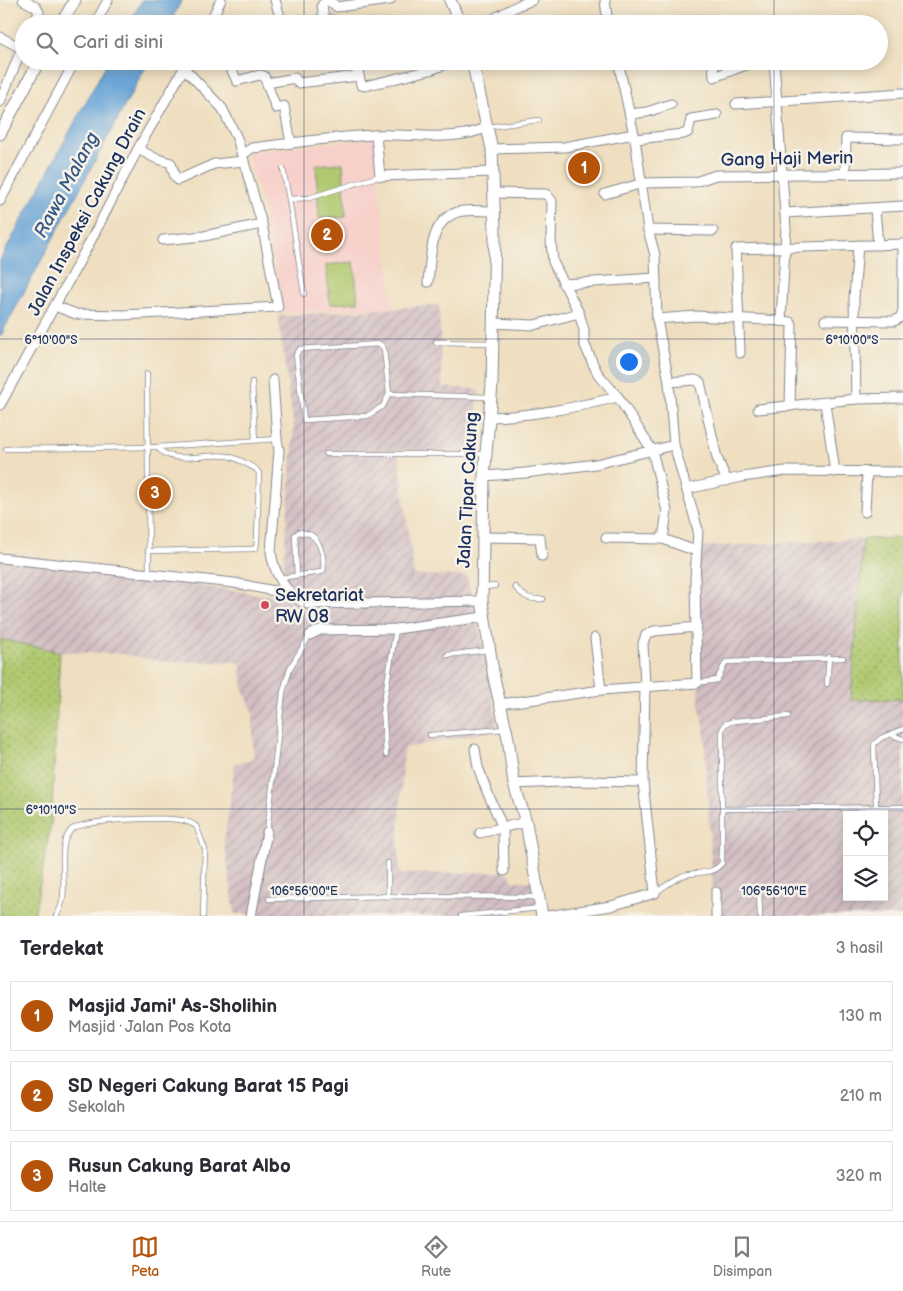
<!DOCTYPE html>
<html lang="id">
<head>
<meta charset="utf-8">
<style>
	:root { --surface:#fff; --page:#f2f2f3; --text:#2b2b33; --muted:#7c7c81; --line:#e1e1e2; --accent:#b45309 }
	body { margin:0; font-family:"Balsamiq Sans",sans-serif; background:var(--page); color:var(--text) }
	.controls { position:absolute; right:15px; bottom:15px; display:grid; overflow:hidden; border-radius:0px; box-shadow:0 2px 12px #0003 }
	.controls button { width:45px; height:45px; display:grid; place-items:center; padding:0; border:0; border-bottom:1px solid var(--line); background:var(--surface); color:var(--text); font:25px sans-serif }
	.you { position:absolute; left:628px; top:361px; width:18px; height:18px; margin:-12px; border:4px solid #fff; border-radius:50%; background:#1a73e8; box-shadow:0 0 0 8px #1a73e833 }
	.badge { display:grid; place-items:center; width:32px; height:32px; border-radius:50%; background:var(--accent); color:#fff; font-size:16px; font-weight:700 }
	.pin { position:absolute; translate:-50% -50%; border:2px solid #fff; box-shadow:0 1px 5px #0006 }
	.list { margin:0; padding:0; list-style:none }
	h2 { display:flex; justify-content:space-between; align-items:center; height:65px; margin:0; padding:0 20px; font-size:21px }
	h2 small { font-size:16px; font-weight:400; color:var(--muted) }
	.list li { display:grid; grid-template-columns:32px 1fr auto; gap:15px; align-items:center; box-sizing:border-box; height:70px; margin:0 10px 10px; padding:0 10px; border:1px solid var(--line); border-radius:0px }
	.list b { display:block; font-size:19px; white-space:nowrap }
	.list p { margin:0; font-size:16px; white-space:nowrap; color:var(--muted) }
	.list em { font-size:16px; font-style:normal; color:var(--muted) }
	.icon { flex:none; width:28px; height:28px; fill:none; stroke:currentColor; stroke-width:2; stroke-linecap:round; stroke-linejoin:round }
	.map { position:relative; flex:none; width:903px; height:916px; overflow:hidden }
	.search { position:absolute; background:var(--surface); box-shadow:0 2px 12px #0003; left:15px; right:15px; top:15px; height:55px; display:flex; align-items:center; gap:12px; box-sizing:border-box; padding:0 18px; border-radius:28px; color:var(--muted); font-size:19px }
	.sheet { height:305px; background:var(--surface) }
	nav { display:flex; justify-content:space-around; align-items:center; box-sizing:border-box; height:70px; border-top:1px solid var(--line); background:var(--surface); font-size:14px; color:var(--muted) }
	nav a { display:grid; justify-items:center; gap:2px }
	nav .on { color:var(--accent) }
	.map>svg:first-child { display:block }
	.built { fill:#f7d0ca }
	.industrial { fill:url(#industrial-furrows); fill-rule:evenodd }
	.grass { fill:url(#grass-dots); stroke:#667c66 }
	.pitch { fill:#b0c96f; stroke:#667c66 }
	.water { fill:#65a2d6; stroke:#40689a }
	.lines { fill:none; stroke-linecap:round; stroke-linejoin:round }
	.service-casing { stroke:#85878f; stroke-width:6 }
	.minor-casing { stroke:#85878f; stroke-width:11 }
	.tertiary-casing { stroke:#85878f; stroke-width:13 }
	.service { stroke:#fff; stroke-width:4.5 }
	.minor { stroke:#fff; stroke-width:9 }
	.tertiary { stroke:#fff; stroke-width:11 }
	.ticks { fill:none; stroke:#1b2f5e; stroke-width:1; stroke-opacity:0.45 }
	.poi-dot { fill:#d1495b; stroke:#f7f3e8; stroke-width:2 }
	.labels { text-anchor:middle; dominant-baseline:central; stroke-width:5; stroke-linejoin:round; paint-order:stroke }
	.street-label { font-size:18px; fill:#1b2f5e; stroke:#f7f3e8 }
	.poi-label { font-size:18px; fill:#1b2f5e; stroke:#f7f3e8; text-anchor:start }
	.water-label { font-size:19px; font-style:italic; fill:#355788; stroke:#f7f3e8 }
	.ticks-label { font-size:12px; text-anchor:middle; fill:#1b2f5e; stroke:#f7f3e8; stroke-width:5; stroke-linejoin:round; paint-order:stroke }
</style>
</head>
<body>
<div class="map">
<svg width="903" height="916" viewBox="0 0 903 916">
	<defs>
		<pattern id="industrial-furrows" width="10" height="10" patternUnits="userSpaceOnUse" patternTransform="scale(1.25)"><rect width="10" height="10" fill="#d2bec2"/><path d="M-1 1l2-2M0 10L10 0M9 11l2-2" fill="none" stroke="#aa9ba1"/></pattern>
		<pattern id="grass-dots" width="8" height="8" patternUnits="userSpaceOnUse" patternTransform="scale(1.25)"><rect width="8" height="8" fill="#b0c96f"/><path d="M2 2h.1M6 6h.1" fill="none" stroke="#8ea45e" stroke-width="1.8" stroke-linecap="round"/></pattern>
	</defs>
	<rect width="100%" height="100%" fill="#f7f3e8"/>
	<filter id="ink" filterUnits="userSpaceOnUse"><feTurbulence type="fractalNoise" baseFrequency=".02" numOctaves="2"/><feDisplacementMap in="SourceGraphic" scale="10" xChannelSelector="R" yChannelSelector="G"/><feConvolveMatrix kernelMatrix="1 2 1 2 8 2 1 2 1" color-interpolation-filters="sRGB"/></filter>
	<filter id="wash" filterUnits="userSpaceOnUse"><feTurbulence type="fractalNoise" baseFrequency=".0096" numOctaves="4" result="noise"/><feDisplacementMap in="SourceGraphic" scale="20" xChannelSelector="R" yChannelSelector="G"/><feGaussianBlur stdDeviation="1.12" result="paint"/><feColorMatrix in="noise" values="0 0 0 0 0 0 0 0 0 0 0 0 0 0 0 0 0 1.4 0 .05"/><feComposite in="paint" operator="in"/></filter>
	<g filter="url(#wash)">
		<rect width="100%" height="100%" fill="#efdfc0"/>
		<!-- built -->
		<path class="built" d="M374 138 393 308 284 312 263 207 246 152Z"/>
		<!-- industrial -->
		<g class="industrial">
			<path d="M439 305 442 387 479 389 473 453 398 450 414 575 467 576 487 662 498 730 404 748 398 842 400 874 508 872 513 881H532L537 909 509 912V916H253V914H235L224 842 235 764 253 759V711L243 690 240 662H166L121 654 60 652 0 639V559L281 597 294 428 278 316Z"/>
			<path d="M863 539 851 700 903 699V916H714L704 726 699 705 697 547ZM847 815H884V897H847Z"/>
		</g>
		<!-- grass -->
		<g class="grass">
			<path d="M903 538V699L851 700 863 539Z"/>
			<path d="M0 639 60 652 51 824 34 916H0Z"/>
		</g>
		<!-- pitch -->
		<g class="pitch">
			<path d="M343 163 346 217 319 218 316 165Z"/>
			<path d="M354 262 358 302 330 304 326 265Z"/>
		</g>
		<!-- water -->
		<g class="water">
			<path d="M142 0H182L169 24H129Z"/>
			<path d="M108 61H149L0 337V260Z"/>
		</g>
	</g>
	<g filter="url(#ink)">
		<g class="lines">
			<defs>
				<g id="service">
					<path d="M488 127 539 120"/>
					<path d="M283 169 289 199 309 198 380 176"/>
					<path d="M289 199 304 294"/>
					<path d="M436 342 492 343"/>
					<path d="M147 374 149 573"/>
					<path d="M252 382 255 440"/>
					<path d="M389 394 383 406 367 416 304 420 296 355 300 349 380 344 384 349 389 394 490 397"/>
					<path d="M6 449 157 447 277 439"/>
					<path d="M326 454H486"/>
					<path d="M148 551 252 549 256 548 257 541 259 473 256 469C247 464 237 458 228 456 205 452 174 467 157 447"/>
					<path d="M280 578 321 572 323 571C325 561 321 541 311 535 308 533 303 533 299 532L295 535 297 576"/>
					<path d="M484 587 495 586"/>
					<path d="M515 587C524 597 529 600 543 599"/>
					<path d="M447 655 489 650"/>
					<path d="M697 683 717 680 726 662 843 658"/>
					<path d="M827 684 829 657"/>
					<path d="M430 735 505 729"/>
					<path d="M892 735 903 739"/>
					<path d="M386 755 383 707 396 629"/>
					<path d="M876 808 874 744 881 738 903 729"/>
					<path d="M723 809 903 807"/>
					<path d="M267 832 283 692 290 668 310 635"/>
					<path d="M388 863V896"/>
					<path d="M759 890 760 916"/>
					<path d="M655 893C664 887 673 880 682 876 697 870 710 877 722 863V730L725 724 734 721 788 716"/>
					<path d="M269 899 388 896 538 897"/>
					<path d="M56 916C71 896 58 863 65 840 66 838 69 832 71 830 84 819 168 816 185 821 189 822 193 824 196 826L205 849 203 916"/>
					<path d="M461 916 540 908"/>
				</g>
				<g id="minor">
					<path d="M23 0 36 7 39 12 34 24"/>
					<path d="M275 0 282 24"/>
					<path d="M605 0 608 24"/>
					<path d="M324 20 322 5 325 2H331L337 7 390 0"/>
					<path d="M95 24 108 0"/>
					<path d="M209 24 221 0"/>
					<path d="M293 24 331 19 334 24"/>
					<path d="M484 24 519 5 533 0"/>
					<path d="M0 37 21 48"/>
					<path d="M227 61 237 81 259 75 264 76 276 108 284 106 291 143"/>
					<path d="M356 61 361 85 365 86 430 70 454 61"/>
					<path d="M713 61 714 77 756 61"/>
					<path d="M267 83 295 78 298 83 359 76"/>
					<path d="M0 102 24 43"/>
					<path d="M736 104 903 93"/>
					<path d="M630 114 647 112 671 104"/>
					<path d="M376 135 380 176 493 172"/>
					<path d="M635 139 684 134 688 132 691 119 717 115"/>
					<path d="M138 149 155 158 171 163 175 177 178 180 214 164 244 161"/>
					<path d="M492 149 564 147 634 134"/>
					<path d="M242 155 252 148C293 143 333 137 374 135 412 133 453 143 488 127"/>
					<path d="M845 174 846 138 903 139"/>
					<path d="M494 193 546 194 552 201 551 240 553 262 579 313 584 330V343L593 364 598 374 618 397 652 450 667 511 663 539 696 551"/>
					<path d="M605 194 643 183 695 182 716 175 903 173"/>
					<path d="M0 201 75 61"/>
					<path d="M875 209 878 245"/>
					<path d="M785 213 903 206"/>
					<path d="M648 230 713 231"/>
					<path d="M163 240 204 236 262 224"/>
					<path d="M428 282C431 256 429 216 463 211 473 210 484 211 494 211"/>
					<path d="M563 284 656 278"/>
					<path d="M55 306 76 314 123 315 278 307 262 224 237 138 222 108 184 68"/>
					<path d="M657 319 696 316 781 321 786 229 774 61"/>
					<path d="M825 320 894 321 900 318 903 311V244"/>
					<path d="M781 321 790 322 792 325 790 406"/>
					<path d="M493 323 534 325 579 313"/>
					<path d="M740 353 736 249 903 244"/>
					<path d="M273 380 277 439 279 450 271 552C274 574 286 594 306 604L482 601"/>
					<path d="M669 382 695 380 700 382 717 458 727 481"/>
					<path d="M856 399 854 298 858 245"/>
					<path d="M825 403 835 472"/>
					<path d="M0 405 90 242 138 149 188 61"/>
					<path d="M758 409 856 399 903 398"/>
					<path d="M490 417C534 416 576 407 618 397"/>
					<path d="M484 476 525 473 596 464 674 445"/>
					<path d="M687 489 742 477 785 471 903 472"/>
					<path d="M865 512 867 472"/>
					<path d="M482 537 540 538 542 556"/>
					<path d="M606 538 663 539"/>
					<path d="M0 558 234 583 290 594"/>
					<path d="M310 635 320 630 396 629 484 617"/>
					<path d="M595 638 601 690"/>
					<path d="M500 704 601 690 697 683 695 579 698 530 674 445 669 382 657 319 655 255 648 230 635 139 618 61"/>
					<path d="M475 749 478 767 486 789 503 828 504 871"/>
					<path d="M514 784 582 781 643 782"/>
					<path d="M480 833 526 822"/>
					<path d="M251 916 267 832"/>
					<path d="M547 916 611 906 655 893 643 782 645 686 643 643 646 635 654 631 697 627"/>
					<path d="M716 916V892"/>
				</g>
				<g id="tertiary">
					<path d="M450 0 460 24"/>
					<path d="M61 24 75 0"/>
					<path d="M472 61 492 149 495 231 492 385 484 476 482 601 494 678 508 738 514 784 526 822 542 916"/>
					<path d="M0 134 39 61"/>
				</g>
			</defs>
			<!-- service casing -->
			<use href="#service" class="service-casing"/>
			<!-- minor casing -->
			<use href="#minor" class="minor-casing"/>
			<!-- tertiary casing -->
			<use href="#tertiary" class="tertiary-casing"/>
			<!-- service -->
			<use href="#service" class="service"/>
			<!-- minor -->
			<use href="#minor" class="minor"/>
			<!-- tertiary -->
			<use href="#tertiary" class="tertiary"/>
		</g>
	</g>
	<!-- ticks -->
	<path class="ticks" d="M304 0V24M774 0V24M304 61V916M774 61V916M0 339H903M0 809H903"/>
	<!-- markers -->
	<circle class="poi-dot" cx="265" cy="605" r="5"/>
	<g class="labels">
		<!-- street labels -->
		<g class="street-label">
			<text transform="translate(787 159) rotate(-1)">Gang Haji Merin</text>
			<text transform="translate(87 212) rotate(-62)">Jalan Inspeksi Cakung Drain</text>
			<text transform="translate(468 490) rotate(-87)">Jalan Tipar Cakung</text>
		</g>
		<!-- poi labels -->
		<g class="poi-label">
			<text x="275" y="595">Sekretariat<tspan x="275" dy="21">RW 08</tspan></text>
		</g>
		<!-- water labels -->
		<g class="water-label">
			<text transform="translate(67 185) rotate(-62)">Rawa Malang</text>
		</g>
	</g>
	<g class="ticks-label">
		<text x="51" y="344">6°10'00"S</text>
		<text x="852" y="344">6°10'00"S</text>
		<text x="51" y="814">6°10'10"S</text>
		<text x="304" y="895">106°56'00"E</text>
		<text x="774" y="895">106°56'10"E</text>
	</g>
</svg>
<div class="controls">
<button><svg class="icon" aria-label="locate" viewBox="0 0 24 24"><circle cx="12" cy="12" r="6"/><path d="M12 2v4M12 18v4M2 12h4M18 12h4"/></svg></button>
<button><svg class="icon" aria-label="layers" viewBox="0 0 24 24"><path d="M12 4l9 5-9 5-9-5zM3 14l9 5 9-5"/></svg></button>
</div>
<div class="you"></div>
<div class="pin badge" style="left:584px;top:168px">1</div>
<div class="pin badge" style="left:327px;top:235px">2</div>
<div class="pin badge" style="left:155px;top:493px">3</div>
<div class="search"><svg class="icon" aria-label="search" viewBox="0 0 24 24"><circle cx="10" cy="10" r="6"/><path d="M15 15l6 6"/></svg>Cari di sini</div>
</div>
<section class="sheet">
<h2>Terdekat<small>3 hasil</small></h2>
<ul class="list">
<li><span class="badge">1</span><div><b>Masjid Jami' As-Sholihin</b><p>Masjid · Jalan Pos Kota</p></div><em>130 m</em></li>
<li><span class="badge">2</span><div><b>SD Negeri Cakung Barat 15 Pagi</b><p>Sekolah</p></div><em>210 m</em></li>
<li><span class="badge">3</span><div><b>Rusun Cakung Barat Albo</b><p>Halte</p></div><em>320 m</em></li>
</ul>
</section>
<nav>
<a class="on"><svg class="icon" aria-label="map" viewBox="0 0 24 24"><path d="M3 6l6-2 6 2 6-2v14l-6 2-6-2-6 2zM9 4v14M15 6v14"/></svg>Peta</a>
<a><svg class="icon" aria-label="directions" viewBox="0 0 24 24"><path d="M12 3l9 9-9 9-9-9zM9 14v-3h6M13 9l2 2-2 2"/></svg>Rute</a>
<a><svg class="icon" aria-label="saved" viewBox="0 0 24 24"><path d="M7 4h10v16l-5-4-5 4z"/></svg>Disimpan</a>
</nav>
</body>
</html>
